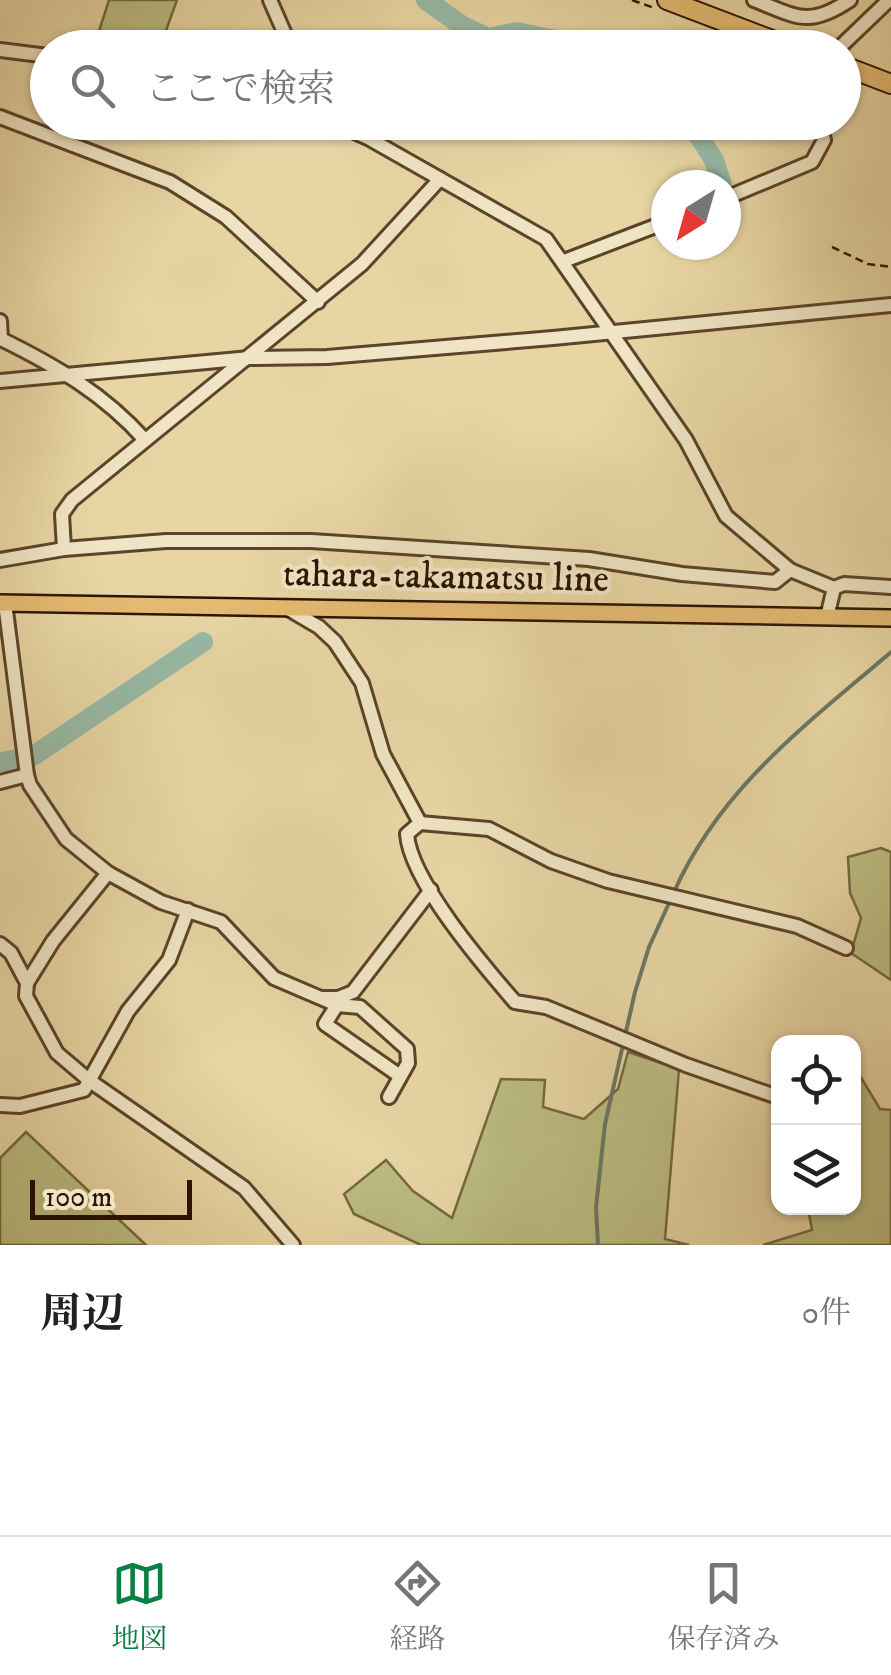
<!DOCTYPE html>
<html lang="ja">
<head>
<meta charset="utf-8">
<style>
	:root { --surface:#fff; --page:#f6f6f6; --text:#222; --muted:#767676; --line:#e0e0e0; --accent:#0b8043 }
	body { margin:0; font-family:"IM FELL DW Pica","Noto Serif JP",serif; background:var(--page); color:var(--text) }
	.controls { position:absolute; right:30px; bottom:30px; display:grid; overflow:hidden; border-radius:20px; box-shadow:0 2px 8px #0004 }
	.controls button { width:90px; height:90px; display:grid; place-items:center; padding:0; border:0; border-bottom:2px solid var(--line); background:var(--surface); color:var(--text); font:50px sans-serif }
	.compass { position:absolute; left:651px; top:170px; width:90px; height:90px; border-radius:50%; background:var(--surface); box-shadow:0 2px 8px #0004; rotate:217deg }
	.scale { position:absolute; left:30px; bottom:25px; width:162px; box-sizing:border-box; padding-left:10px; border:5px solid #2c1400; border-top:0; font-size:28px; line-height:35px; white-space:nowrap; color:#2c1400; -webkit-text-stroke:8px #efe4c3; paint-order:stroke }
	.list { margin:0; padding:0; list-style:none }
	h2 { display:flex; justify-content:space-between; align-items:center; height:130px; margin:0; padding:0 40px; font-size:42px }
	h2 small { font-size:32px; font-weight:400; color:var(--muted) }
	.icon { flex:none; width:55px; height:55px; fill:none; stroke:currentColor; stroke-width:2; stroke-linecap:round; stroke-linejoin:round }
	.map { position:relative; flex:none; width:891px; height:1245px; overflow:hidden }
	.search { position:absolute; background:var(--surface); box-shadow:0 2px 8px #0004; left:30px; right:30px; top:30px; height:110px; display:flex; align-items:center; gap:25px; box-sizing:border-box; padding:0 35px; border-radius:55px; color:var(--muted); font-size:38px }
	.sheet { height:290px; background:var(--surface) }
	nav { display:flex; justify-content:space-around; align-items:center; box-sizing:border-box; height:140px; border-top:2px solid var(--line); background:var(--surface); font-size:28px; color:var(--muted) }
	nav a { display:grid; justify-items:center; gap:5px }
	nav .on { color:var(--accent) }
	.map>svg:first-child { display:block }
	.green { fill:#bbbc81; stroke:#746840; stroke-width:2.5 }
	.lines { fill:none; stroke-linecap:round; stroke-linejoin:round }
	.stream { stroke:#6c7763; stroke-width:4 }
	.river { stroke:#97b9a5; stroke-width:20 }
	.minor-casing { stroke:#5b4429; stroke-width:18 }
	.major-casing { stroke:#2c1400; stroke-width:20 }
	.highway-casing { stroke:#2c1400; stroke-width:22 }
	.path { stroke:#2c1400; stroke-width:2.5; stroke-dasharray:8 5; stroke-linecap:butt }
	.minor { stroke:#efe4c3; stroke-width:12 }
	.major { stroke:#e4ba72; stroke-width:15 }
	.highway { stroke:#e4ba72; stroke-width:18 }
	.labels { text-anchor:middle; dominant-baseline:central; stroke-width:8; stroke-linejoin:round; paint-order:stroke }
	.street-label { font-size:38px; fill:#2c1400; stroke:#efe4c3 }
</style>
</head>
<body>
<div class="map">
<svg width="891" height="1245" viewBox="0 0 891 1245">
	<rect width="100%" height="100%" fill="#e7d5a3"/>
	<filter id="stains"><feTurbulence type="fractalNoise" baseFrequency=".002" numOctaves="4"/><feColorMatrix values="0 0 0 0 .2 0 0 0 0 .09 0 0 0 0 .02 0 0 0 .5 -.17"/></filter>
	<radialGradient id="worn" r=".72"><stop offset=".6" stop-color="#630" stop-opacity="0"/><stop offset="1" stop-color="#630" stop-opacity=".3"/></radialGradient>
	<!-- green -->
	<g class="green">
		<path d="M109 0H177L160 47H113L99 31Z"/>
		<path d="M881 848 891 852V980L851 953 861 918 850 893 848 857Z"/>
		<path d="M628 1052 679 1069 665 1239 689 1245H421L354 1214 344 1194 386 1160 413 1191 452 1218 501 1079 545 1080 543 1107 584 1119 618 1089Z"/>
		<path d="M857 1071 880 1109 891 1110V1245H763L812 1230 808 1208H854V1073Z"/>
		<path d="M26 1132 146 1245H0V1158Z"/>
	</g>
	<g class="lines">
		<!-- stream -->
		<g class="stream">
			<path d="M674 892C721 787 806 725 891 652"/>
			<path d="M598 1245 596 1207 605 1124 635 992 649 947 670 901"/>
		</g>
		<!-- river -->
		<g class="river">
			<path d="M426 0 461 25 488 38 517 32 593 48"/>
			<path d="M690 122 714 160 722 185"/>
			<path d="M33 756 203 642"/>
			<path d="M0 762 20 759"/>
		</g>
		<defs>
			<g id="minor">
				<path d="M270 0 291 48"/>
				<path d="M754 0C798 17 808 28 850 0"/>
				<path d="M839 48 889 0"/>
				<path d="M0 50 48 56"/>
				<path d="M0 117 170 182 226 217 318 302"/>
				<path d="M332 122 368 138 546 239 686 440 726 516 790 570 834 588 827 617"/>
				<path d="M726 198 812 162 824 140 820 122"/>
				<path d="M564 261 666 222"/>
				<path d="M0 321 1 339C56 366 104 394 145 440"/>
				<path d="M0 381 250 358 327 357 553 338 891 305"/>
				<path d="M64 549 62 514 72 500 362 264 440 179"/>
				<path d="M0 560 64 549 166 541H311L589 559 682 574 775 582 790 570"/>
				<path d="M834 588 844 584 891 587"/>
				<path d="M5 603 27 775 30 785 66 839 108 873 161 902 221 922 274 978 337 1005 360 1007 407 1049 408 1063 389 1097"/>
				<path d="M285 607 319 627 335 642 362 683 383 754 420 823"/>
				<path d="M0 782 27 775"/>
				<path d="M0 944 11 953 27 983 26 996 57 1053 90 1081 244 1188 293 1245"/>
				<path d="M27 983 53 941 108 873"/>
				<path d="M324 998H338L353 992 431 890"/>
				<path d="M337 1005 325 1024 400 1076"/>
				<path d="M775 1096 686 1065 546 1007 515 1002C483 965 410 880 407 834L420 823 489 829 551 861 608 881 797 926 846 948"/>
				<path d="M0 1105 20 1106 84 1090 128 1011 169 960 188 910"/>
			</g>
			<path id="major" d="M0 603 891 618"/>
			<g id="highway">
				<path d="M667 0 793 48"/>
				<path d="M844 66 891 84"/>
			</g>
		</defs>
		<!-- minor casing -->
		<use href="#minor" class="minor-casing"/>
		<!-- major casing -->
		<use href="#major" class="major-casing"/>
		<!-- highway casing -->
		<use href="#highway" class="highway-casing"/>
		<!-- path -->
		<g class="path">
			<path d="M632 0 654 8"/>
			<path d="M806 40 826 46"/>
			<path d="M832 247 868 264 891 267"/>
		</g>
		<!-- minor -->
		<use href="#minor" class="minor"/>
		<!-- major -->
		<use href="#major" class="major"/>
		<!-- highway -->
		<use href="#highway" class="highway"/>
	</g>
	<g class="labels">
		<!-- street labels -->
		<g class="street-label">
			<text transform="translate(446 577) rotate(1)">tahara-takamatsu line</text>
		</g>
	</g>
	<rect width="100%" height="100%" filter="url(#stains)"/>
	<rect width="100%" height="100%" fill="url(#worn)"/>
</svg>
<div class="controls">
<button><svg class="icon" aria-label="locate" viewBox="0 0 24 24"><circle cx="12" cy="12" r="6"/><path d="M12 2v4M12 18v4M2 12h4M18 12h4"/></svg></button>
<button><svg class="icon" aria-label="layers" viewBox="0 0 24 24"><path d="M12 4l9 5-9 5-9-5zM3 14l9 5 9-5"/></svg></button>
</div>
<svg class="compass" viewBox="-18 -18 36 36"><path d="M0-13l5 13h-10z" fill="#e53935"/><path d="M0 13l5-13h-10z" fill="#767676"/></svg>
<div class="scale">100 m</div>
<div class="search"><svg class="icon" aria-label="search" viewBox="0 0 24 24"><circle cx="10" cy="10" r="6"/><path d="M15 15l6 6"/></svg>ここで検索</div>
</div>
<section class="sheet">
<h2>周辺<small>0件</small></h2>
<ul class="list">
</ul>
</section>
<nav>
<a class="on"><svg class="icon" aria-label="map" viewBox="0 0 24 24"><path d="M3 6l6-2 6 2 6-2v14l-6 2-6-2-6 2zM9 4v14M15 6v14"/></svg>地図</a>
<a><svg class="icon" aria-label="directions" viewBox="0 0 24 24"><path d="M12 3l9 9-9 9-9-9zM9 14v-3h6M13 9l2 2-2 2"/></svg>経路</a>
<a><svg class="icon" aria-label="saved" viewBox="0 0 24 24"><path d="M7 4h10v16l-5-4-5 4z"/></svg>保存済み</a>
</nav>
</body>
</html>
